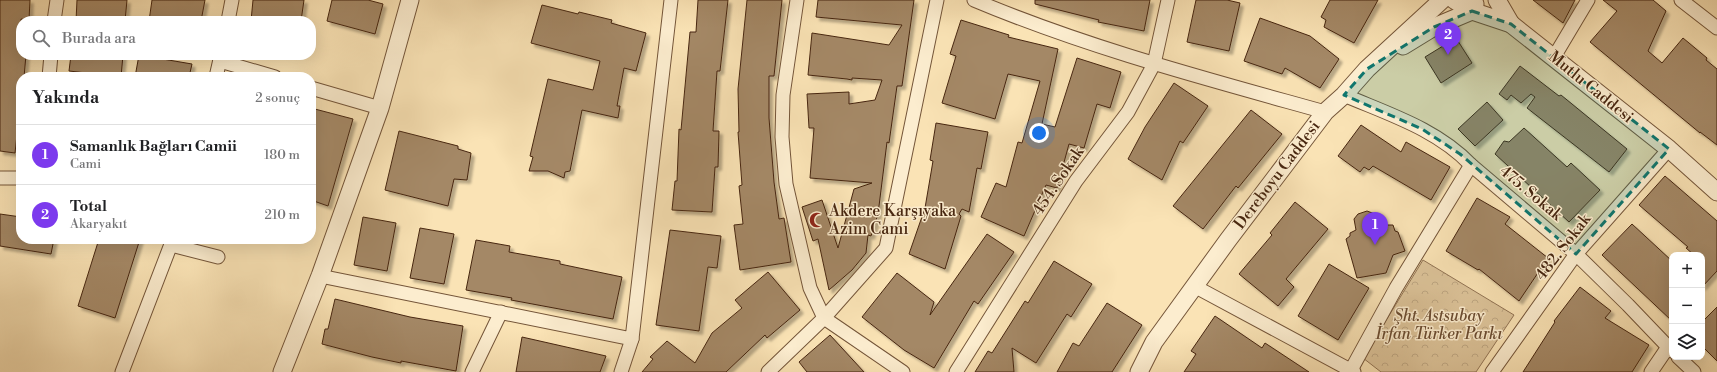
<!DOCTYPE html>
<html lang="tr">
<head>
<meta charset="utf-8">
<style>
	:root { --surface:#fff; --page:#f6f6f6; --text:#202124; --muted:#757577; --line:#e0e0e0; --accent:#7c3aed }
	body { margin:0; font-family:"Libre Bodoni",serif; background:var(--page); color:var(--text) }
	.controls { position:absolute; right:12px; bottom:12px; display:grid; overflow:hidden; border-radius:8px; box-shadow:0 4px 16px #0002 }
	.controls button { width:36px; height:36px; display:grid; place-items:center; padding:0; border:0; border-bottom:1px solid var(--line); background:var(--surface); color:var(--text); font:20px sans-serif }
	.you { position:absolute; left:1039px; top:133px; width:14px; height:14px; margin:-10px; border:3px solid #fff; border-radius:50%; background:#1a73e8; box-shadow:0 0 0 6px #1a73e833 }
	.badge { display:grid; place-items:center; width:26px; height:26px; border-radius:50%; background:var(--accent); color:#fff; font-size:13px; font-weight:700 }
	.pin { position:absolute; translate:-50% -33px; filter:drop-shadow(0 1px 2px #0008) }
	.pin::after { content:''; position:absolute; top:21px; width:14px; height:12px; background:inherit; clip-path:polygon(0 0,100% 0,50% 100%) }
	.list { margin:0; padding:0; list-style:none }
	h2 { display:flex; justify-content:space-between; align-items:center; height:52px; margin:0; padding:0 16px; font-size:17px }
	h2 small { font-size:13px; font-weight:400; color:var(--muted) }
	.list li { display:grid; grid-template-columns:26px 1fr auto; gap:12px; align-items:center; box-sizing:border-box; height:60px; padding:0 16px; border-top:1px solid var(--line) }
	.list b { display:block; font-size:15px; white-space:nowrap }
	.list p { margin:0; font-size:13px; white-space:nowrap; color:var(--muted) }
	.list em { font-size:13px; font-style:normal; color:var(--muted) }
	.icon { flex:none; width:22px; height:22px; fill:none; stroke:currentColor; stroke-width:2; stroke-linecap:round; stroke-linejoin:round }
	.map { position:relative; flex:none; width:1717px; height:372px; overflow:hidden }
	.search { position:absolute; background:var(--surface); box-shadow:0 4px 16px #0002; left:16px; top:16px; width:300px; height:44px; display:flex; align-items:center; gap:10px; box-sizing:border-box; padding:0 14px; border-radius:16px; color:var(--muted); font-size:15px }
	.panel { position:absolute; background:var(--surface); box-shadow:0 4px 16px #0002; left:16px; top:72px; width:300px; height:172px; border-radius:16px }
	.map>svg:first-child { display:block }
	.park { fill:url(#park-crowns); stroke:#927454 }
	.building { fill:#a48866; stroke:#472610; filter:url(#shadow) }
	.lines { fill:none; stroke-linecap:round; stroke-linejoin:round }
	.minor-casing { stroke:#745539; stroke-width:15 }
	.tertiary-casing { stroke:#745539; stroke-width:19 }
	.minor { stroke:#fcedcf; stroke-width:13 }
	.tertiary { stroke:#fcedcf; stroke-width:17 }
	.marked { fill:#0f766e; fill-opacity:0.2; stroke:#0f766e; stroke-width:3; stroke-dasharray:8 5; stroke-linejoin:round }
	.labels { text-anchor:middle; dominant-baseline:central; stroke-width:3; stroke-linejoin:round; paint-order:stroke }
	.street-label { font-size:16px; fill:#472610; stroke:#fcedcf }
	.poi-label { font-size:16px; fill:#472610; stroke:#fcedcf; text-anchor:start }
	.park-label { font-size:16px; font-style:italic; fill:#6c4d32; stroke:#fcedcf }
</style>
</head>
<body>
<div class="map">
<svg width="1717" height="372" viewBox="0 0 1717 372">
	<defs>
		<pattern id="park-crowns" width="20" height="18" patternUnits="userSpaceOnUse"><rect width="20" height="18" fill="#dcc399"/><path d="M2 6a3 3 0 1 1 6 0M12 15a3 3 0 1 1 6 0" fill="none" stroke="#bea783"/></pattern>
		<filter id="shadow"><feDropShadow dx="3.5" dy="3.5" stdDeviation="1" flood-color="#0004"/></filter>
	</defs>
	<rect width="100%" height="100%" fill="#fae3b5"/>
	<filter id="stains"><feTurbulence type="fractalNoise" baseFrequency=".005" numOctaves="4"/><feColorMatrix values="0 0 0 0 .2 0 0 0 0 .09 0 0 0 0 .02 0 0 0 .5 -.17"/></filter>
	<radialGradient id="worn" r=".72"><stop offset=".6" stop-color="#630" stop-opacity="0"/><stop offset="1" stop-color="#630" stop-opacity=".3"/></radialGradient>
	<!-- park -->
	<path class="park" d="M1423 260 1514 315 1476 372H1381L1363 358Z"/>
	<!-- building -->
	<g class="building">
		<path d="M0 0H30L29 20 21 19V55H26L24 77H21V107H20L15 153 0 151Z"/>
		<path d="M77 0H127L125 21H76Z"/>
		<path d="M152 0H205L201 21H149Z"/>
		<path d="M253 0H304L301 21H251Z"/>
		<path d="M332 0H368L383 4 375 34 327 21Z"/>
		<path d="M698 0H728L720 71H717L713 131H719L718 167H715L712 212 672 210 675 181H677L679 129 681 130 690 32H696Z"/>
		<path d="M747 0H782L774 76H769V118L774 182 779 219 784 218 791 262 740 270 734 225 743 224 739 186 742 185 738 132H739L738 89Z"/>
		<path d="M818 0H914L902 86H897L889 143 887 142 878 214 871 236 868 235 866 253 852 270 829 290 818 239 813 241 802 207 822 200 838 248 854 189 872 183 810 178 814 128H809L807 94 849 92V104L875 100 882 80 852 78V80L847 79 808 75 812 33 889 45 902 25 816 17Z"/>
		<path d="M1035 0H1150L1144 31 1098 22 1099 20 1035 4Z"/>
		<path d="M1196 0H1227L1240 3 1229 51 1187 42Z"/>
		<path d="M1330 0H1378L1354 43 1324 27 1326 20 1321 17Z"/>
		<path d="M1533 0H1575L1563 23Z"/>
		<path d="M1603 0H1653L1666 11 1648 51 1662 63 1683 38 1707 58 1706 60 1717 69V145L1700 132V133L1590 42 1617 11Z"/>
		<path d="M542 5 578 14 579 12 612 20 611 23 646 33 636 71 624 68 617 106H620L618 118 582 110 570 171 565 172 564 178 548 171H529L533 157 530 156 548 79 593 90 600 61 531 43Z"/>
		<path d="M1260 18 1310 36 1339 59 1320 88 1285 68 1282 74 1244 61Z"/>
		<path d="M961 20 1009 35 1008 37 1058 49 1042 124 1055 127 1077 58 1121 72 1110 108 1097 104 1084 148 1069 144 1057 188 1046 185 1024 236 981 217 996 183 1006 187 1018 142 1022 143 1040 81 1008 74 995 119 942 103 956 56 950 54Z"/>
		<path d="M1456 38 1472 63 1441 83 1425 57Z"/>
		<path d="M71 55H123L121 77 69 71Z"/>
		<path d="M139 55 192 64 189 77H135Z"/>
		<path d="M1520 66 1559 96 1561 95 1627 149 1609 172 1527 108 1535 97 1531 94 1521 103 1511 95 1507 100 1499 94Z"/>
		<path d="M1174 83 1208 106 1183 143 1180 141 1162 180 1128 159 1145 127Z"/>
		<path d="M1487 102 1503 120 1475 146 1458 129Z"/>
		<path d="M311 108 353 119 328 206 311 200Z"/>
		<path d="M1251 110 1282 134 1238 188 1236 186 1203 229 1173 206Z"/>
		<path d="M936 123 988 132 981 169 977 168 969 212 962 209 959 214 961 216 945 269 909 254 925 208 933 161 930 160Z"/>
		<path d="M1361 125 1401 152 1406 142 1450 167 1431 200 1373 166 1369 170 1364 167 1360 172 1338 156Z"/>
		<path d="M1524 128 1567 167 1571 163 1600 190 1569 222 1495 154 1504 141 1509 142Z"/>
		<path d="M399 131 458 146V149L471 153 467 180 454 179 448 206 385 190Z"/>
		<path d="M1665 176 1717 221V271L1702 287V255H1694L1686 248 1688 247 1639 205Z"/>
		<path d="M1477 198 1510 217 1505 224 1548 258 1519 301 1479 269 1478 270 1446 251Z"/>
		<path d="M1295 202 1328 229 1286 279 1294 287 1278 306 1239 274 1272 235 1270 233Z"/>
		<path d="M1367 211 1375 214 1378 221 1386 225H1393L1395 231 1398 232 1405 251 1393 255 1386 273 1357 278 1346 239 1350 236V233L1356 230 1354 219 1358 214Z"/>
		<path d="M0 214 21 217V239H54L51 254 0 246Z"/>
		<path d="M363 217 396 223 387 271 354 265Z"/>
		<path d="M1632 224 1672 261V321L1602 255Z"/>
		<path d="M420 228 454 234 444 284 410 278Z"/>
		<path d="M670 230 721 236 717 268 708 267 699 331 656 325Z"/>
		<path d="M987 234 1014 252 978 304 974 301 934 368 904 350 862 317 897 273 934 302 930 315Z"/>
		<path d="M99 239H140L115 318 78 306Z"/>
		<path d="M476 240 510 246 509 252 560 261V264L622 277 613 319 511 300 512 298 466 290Z"/>
		<path d="M1054 261 1092 284 1071 317 1067 314 1036 363 1012 348 1014 372H975L988 351 992 353 1025 301 1028 303Z"/>
		<path d="M1329 264 1369 288 1338 340 1298 316Z"/>
		<path d="M768 272 800 310 767 338 765 335 726 372H642L653 359 650 357 667 341 695 363 712 333 742 308 735 300Z"/>
		<path d="M1580 287 1611 311 1605 318 1649 345 1632 372H1523L1555 322 1554 321Z"/>
		<path d="M335 299 410 317 463 326 456 371 401 361V363L372 357 322 344 325 329H328Z"/>
		<path d="M1107 303 1142 325 1112 372H1057L1073 343 1079 346Z"/>
		<path d="M1717 307V361L1702 346V322Z"/>
		<path d="M1215 316 1262 348 1265 343 1309 372H1184L1196 354 1191 351Z"/>
		<path d="M830 335 864 372H807L799 362Z"/>
		<path d="M522 337 606 356 600 372H516Z"/>
	</g>
	<g class="lines">
		<defs>
			<g id="minor">
				<path d="M797 0 783 95 782 137 786 184 810 288 824 318 903 372"/>
				<path d="M974 0C1088 48 1207 79 1325 112"/>
				<path d="M1681 0 1717 28"/>
				<path d="M54 21 57 0"/>
				<path d="M228 21 232 0"/>
				<path d="M1554 57 1588 0"/>
				<path d="M220 61 275 77"/>
				<path d="M49 77 51 55"/>
				<path d="M216 77 221 55"/>
				<path d="M311 88 380 108"/>
				<path d="M1344 95C1388 114 1437 129 1471 165L1576 254 1628 305 1672 351"/>
				<path d="M0 178H21"/>
				<path d="M171 245 218 257"/>
				<path d="M320 276 632 339 671 0"/>
				<path d="M1194 286 1354 372"/>
				<path d="M1678 357 1694 372"/>
				<path d="M1351 370 1396 288 1471 165"/>
				<path d="M122 372 173 239"/>
				<path d="M472 372 501 312"/>
				<path d="M621 372 632 339"/>
				<path d="M768 372 824 318 886 248 937 0"/>
				<path d="M956 372 1076 181 1128 112 1154 64 1168 0"/>
				<path d="M1492 372 1576 254 1669 149"/>
				<path d="M1651 372 1668 347"/>
			</g>
			<g id="tertiary">
				<path d="M1454 0 1472 11 1511 24 1669 149 1717 192"/>
				<path d="M1497 0 1511 24"/>
				<path d="M1403 46 1434 27 1472 11 1475 4"/>
				<path d="M282 372 320 276 380 108 410 0"/>
				<path d="M1139 372 1154 342 1228 240 1325 112 1344 95 1367 69 1442 0"/>
			</g>
		</defs>
		<!-- minor casing -->
		<use href="#minor" class="minor-casing"/>
		<!-- tertiary casing -->
		<use href="#tertiary" class="tertiary-casing"/>
		<!-- minor -->
		<use href="#minor" class="minor"/>
		<!-- tertiary -->
		<use href="#tertiary" class="tertiary"/>
	</g>
	<!-- marked area -->
	<path class="marked" d="M1472 11 1511 24 1669 149 1576 254 1460 154 1422 129 1344 95 1367 69 1434 27Z"/>
	<!-- icons -->
	<defs>
		<symbol id="mosque-bare" viewBox="-9 -9 18 18"><path d="M3.5-4.9A6 6 0 1 0 3.5 4.9A5 5 0 1 1 3.5-4.9Z" fill="#8f2418" stroke="#fcedcf" stroke-width="2.5" paint-order="stroke"/></symbol>
	</defs>
	<g fill-rule="evenodd">
		<use href="#mosque-bare" x="806" y="209" width="22" height="22"/>
	</g>
	<g class="labels">
		<!-- street labels -->
		<g class="street-label">
			<text transform="translate(1591 87) rotate(39)">Mutlu Caddesi</text>
			<text transform="translate(1277 175) rotate(-53)">Dereboyu Caddesi</text>
			<text transform="translate(1058 181) rotate(-56)">454. Sokak</text>
			<text transform="translate(1531 193) rotate(40)">475. Sokak</text>
			<text transform="translate(1563 247) rotate(-52)">482. Sokak</text>
		</g>
		<!-- poi labels -->
		<g class="poi-label">
			<text x="829" y="211">Akdere Karşıyaka<tspan x="829" dy="18">Azim Cami</tspan></text>
		</g>
		<!-- park labels -->
		<g class="park-label">
			<text x="1439" y="316">Şht. Astsubay<tspan x="1439" dy="18">İrfan Türker Parkı</tspan></text>
		</g>
	</g>
	<rect width="100%" height="100%" filter="url(#stains)"/>
	<rect width="100%" height="100%" fill="url(#worn)"/>
</svg>
<div class="controls">
<button>+</button>
<button>−</button>
<button><svg class="icon" aria-label="layers" viewBox="0 0 24 24"><path d="M12 4l9 5-9 5-9-5zM3 14l9 5 9-5"/></svg></button>
</div>
<div class="you"></div>
<div class="pin badge" style="left:1375px;top:245px">1</div>
<div class="pin badge" style="left:1448px;top:55px">2</div>
<div class="search"><svg class="icon" aria-label="search" viewBox="0 0 24 24"><circle cx="10" cy="10" r="6"/><path d="M15 15l6 6"/></svg>Burada ara</div>
<section class="panel">
<h2>Yakında<small>2 sonuç</small></h2>
<ul class="list">
<li><span class="badge">1</span><div><b>Samanlık Bağları Camii</b><p>Cami</p></div><em>180 m</em></li>
<li><span class="badge">2</span><div><b>Total</b><p>Akaryakıt</p></div><em>210 m</em></li>
</ul>
</section>
</div>
</body>
</html>
